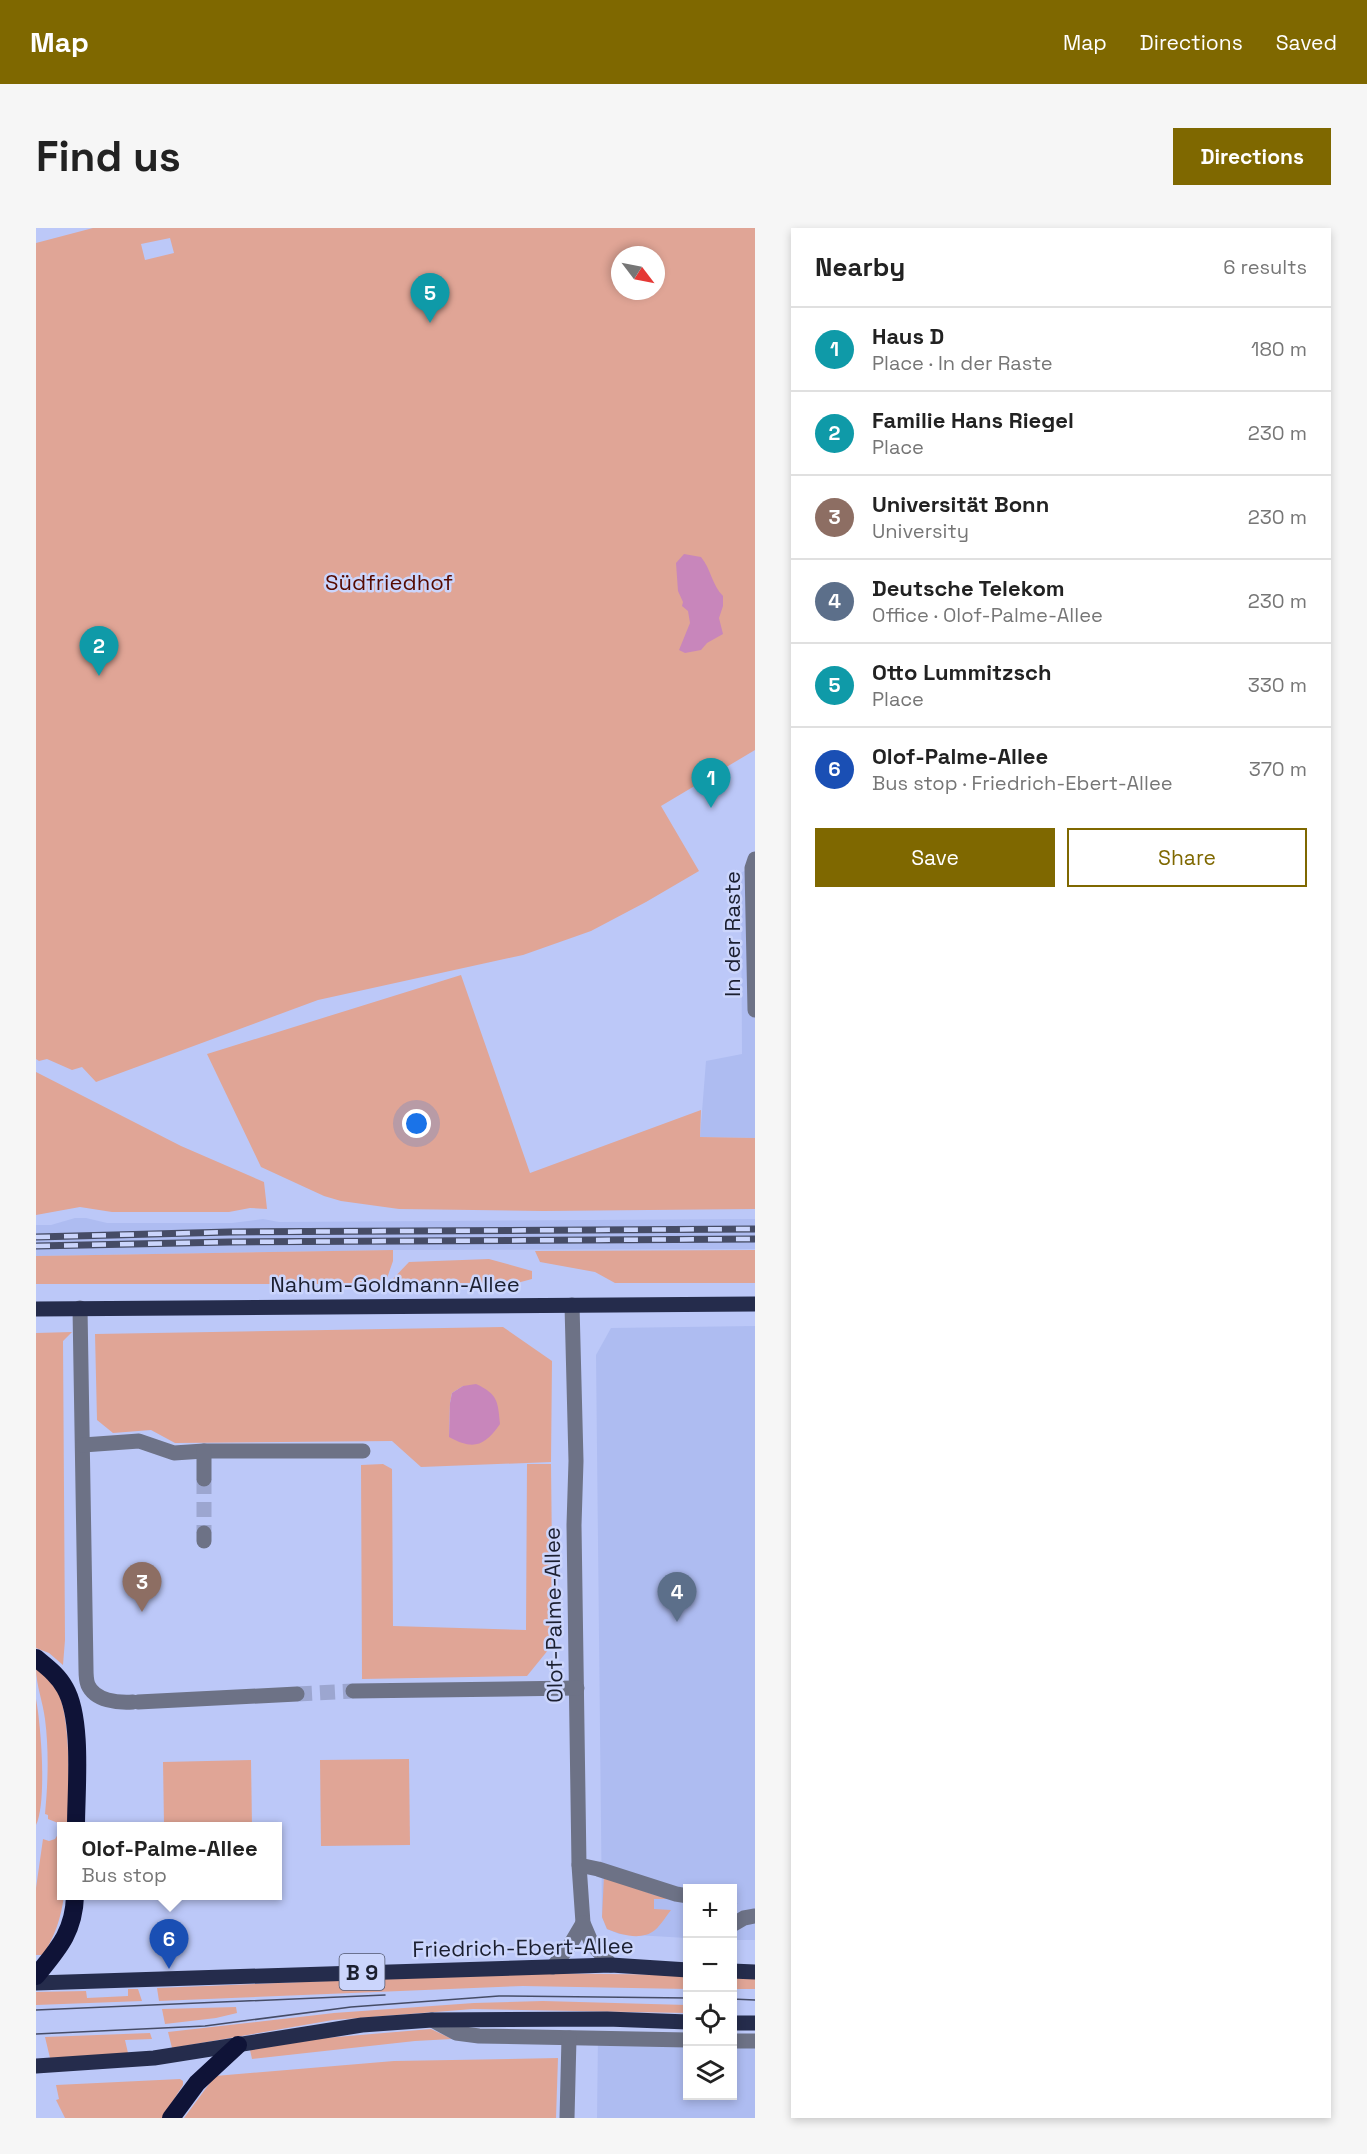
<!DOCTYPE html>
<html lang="en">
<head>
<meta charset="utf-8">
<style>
	:root { --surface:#fff; --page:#f6f6f6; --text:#222; --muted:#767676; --line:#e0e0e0; --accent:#7f6800 }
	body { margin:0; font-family:"Space Grotesk",sans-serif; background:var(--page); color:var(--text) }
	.controls { position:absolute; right:18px; bottom:18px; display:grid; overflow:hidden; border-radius:0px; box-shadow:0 3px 9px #0003 }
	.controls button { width:54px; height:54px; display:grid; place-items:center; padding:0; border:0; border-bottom:2px solid var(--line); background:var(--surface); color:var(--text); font:30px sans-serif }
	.compass { position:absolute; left:575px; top:18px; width:54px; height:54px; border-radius:50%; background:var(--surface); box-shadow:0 3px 9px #0003; rotate:122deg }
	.you { position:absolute; left:381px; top:896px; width:21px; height:21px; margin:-15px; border:4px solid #fff; border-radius:50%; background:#1a73e8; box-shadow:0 0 0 9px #1a73e833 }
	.badge { display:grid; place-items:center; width:39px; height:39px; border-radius:50%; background:var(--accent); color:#fff; font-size:20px; font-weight:700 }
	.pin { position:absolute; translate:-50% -50px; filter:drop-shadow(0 2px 3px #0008) }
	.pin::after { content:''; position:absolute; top:32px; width:21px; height:18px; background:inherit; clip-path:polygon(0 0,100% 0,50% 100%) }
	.popup { position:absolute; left:21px; top:1594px; width:225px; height:78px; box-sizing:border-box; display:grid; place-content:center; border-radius:0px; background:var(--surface); filter:drop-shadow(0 2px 4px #0005); font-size:20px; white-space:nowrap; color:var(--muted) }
	.popup b { font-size:22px; color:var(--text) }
	.popup::after { content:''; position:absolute; left:50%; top:100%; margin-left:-12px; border:12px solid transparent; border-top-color:var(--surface) }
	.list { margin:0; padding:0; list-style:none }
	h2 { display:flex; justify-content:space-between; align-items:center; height:78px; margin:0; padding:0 24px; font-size:26px }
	h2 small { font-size:20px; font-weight:400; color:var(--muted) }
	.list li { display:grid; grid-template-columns:39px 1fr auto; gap:18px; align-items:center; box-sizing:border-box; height:84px; padding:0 24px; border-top:2px solid var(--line) }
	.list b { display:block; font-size:22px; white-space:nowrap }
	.list p { margin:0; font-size:20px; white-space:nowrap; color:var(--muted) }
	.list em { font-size:20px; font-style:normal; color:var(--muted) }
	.actions { display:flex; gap:12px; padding:18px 24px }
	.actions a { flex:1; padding:14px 0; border:2px solid var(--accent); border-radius:0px; text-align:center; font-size:21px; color:var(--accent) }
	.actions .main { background:var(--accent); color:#fff }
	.icon { flex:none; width:33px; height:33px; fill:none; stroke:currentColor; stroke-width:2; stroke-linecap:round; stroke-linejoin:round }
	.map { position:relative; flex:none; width:719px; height:1890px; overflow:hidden; border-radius:0px }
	header { display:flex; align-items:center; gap:36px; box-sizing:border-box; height:84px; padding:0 30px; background:var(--accent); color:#fff }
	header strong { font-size:28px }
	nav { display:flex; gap:33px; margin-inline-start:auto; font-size:21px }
	.intro { display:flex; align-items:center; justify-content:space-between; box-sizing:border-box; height:144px; padding:0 36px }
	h1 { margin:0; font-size:42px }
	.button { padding:15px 27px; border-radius:0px; background:var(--accent); color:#fff; font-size:21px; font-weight:700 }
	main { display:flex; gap:36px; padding:0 36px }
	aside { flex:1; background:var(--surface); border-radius:0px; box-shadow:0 3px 9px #0003 }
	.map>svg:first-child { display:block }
	.built { fill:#aebcf1 }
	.green { fill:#e0a596; fill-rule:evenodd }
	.water { fill:#c886bb }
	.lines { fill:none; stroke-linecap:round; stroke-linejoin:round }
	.minor-tunnel { stroke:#9ca6d0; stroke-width:15; stroke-dasharray:15 8; stroke-linecap:butt }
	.minor { stroke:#6d7286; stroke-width:15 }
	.major { stroke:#252c4c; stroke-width:15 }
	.highway { stroke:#0f1337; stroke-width:18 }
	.tram { stroke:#464c66; stroke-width:1.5 }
	.rail-casing { stroke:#464c66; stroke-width:7 }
	.rail { stroke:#cbd5fc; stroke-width:4.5; stroke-dasharray:14; stroke-linecap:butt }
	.labels { text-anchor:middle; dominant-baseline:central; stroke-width:5; stroke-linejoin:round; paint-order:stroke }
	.shield { fill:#cbd5fc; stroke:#50566d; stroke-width:1.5 }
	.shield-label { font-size:21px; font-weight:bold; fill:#1b1f30 }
	.park-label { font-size:22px; fill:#550a00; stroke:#cbd5fc }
	.street-label { font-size:22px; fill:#1b1f30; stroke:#cbd5fc }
</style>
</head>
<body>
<header>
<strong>Map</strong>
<nav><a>Map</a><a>Directions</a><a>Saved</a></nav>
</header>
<div class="intro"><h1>Find us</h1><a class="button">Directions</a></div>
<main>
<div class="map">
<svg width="719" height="1890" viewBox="0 0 719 1890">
	<rect width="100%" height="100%" fill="#bcc8f8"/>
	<!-- built -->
	<g class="built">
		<path d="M719 636V910L664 909 670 833 706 826 705 645Z"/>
		<path d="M39 990H50L71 995H196L227 991 243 994 719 991V1021L357 1022 0 1028V997H15Z"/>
		<path d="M719 1098V1712H697L696 1660H652L651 1710 583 1706 571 1701 566 1689 560 1127 575 1100Z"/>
		<path d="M562 1806 651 1808 652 1868H696L697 1809 719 1810V1890H561Z"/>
	</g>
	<!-- green -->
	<g class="green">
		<path d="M57 0H719V522L625 578 663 643 610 674 555 703 487 727 282 772 60 854 46 839 36 842 11 831 3 833 0 831V15ZM134 10 138 25 109 32 105 16ZM584 27H620V63H584Z"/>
		<path d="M425 747 494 945 665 882 664 909 719 910V981L507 983 363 981 305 973 288 968 225 939 171 826Z"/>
		<path d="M0 844 145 918 228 954 231 981 214 980 193 984H76L44 979 0 987Z"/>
		<path d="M357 1022V1033L349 1056H0V1028Z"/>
		<path d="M719 1022V1055H579L559 1044 504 1034 499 1023Z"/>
		<path d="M453 1031 496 1043V1051L481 1055H353L373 1034Z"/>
		<path d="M467 1099 516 1133 515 1234 385 1239 356 1213 139 1215 115 1202 77 1205 61 1192 59 1106ZM427 1158 413 1209 414 1175 416 1165Z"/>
		<path d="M36 1104 27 1113 29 1412 27 1437 13 1425 0 1420V1105Z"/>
		<path d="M347 1236 356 1241 357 1398 490 1402 491 1236H515L517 1416 491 1448 326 1451 325 1237Z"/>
		<path d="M0 1440C9 1447 17 1454 22 1464 35 1490 33 1562 32 1593L30 1598H25V1668H28C25 1690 19 1708 7 1727H0V1660L7 1611 13 1613 19 1611 24 1603 22 1595 12 1591V1587L9 1586C12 1555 13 1522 9 1491 7 1474 0 1457 0 1440Z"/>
		<path d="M0 1471C5 1498 11 1574 0 1597Z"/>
		<path d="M373 1531 374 1617 285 1618 284 1532Z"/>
		<path d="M215 1532 216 1598H128L127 1534Z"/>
		<path d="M568 1648 618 1667 638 1671H618V1681L635 1682C630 1688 625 1697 619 1702 606 1713 585 1707 571 1701L566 1689Z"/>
		<path d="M487 1745 652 1747 651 1761 487 1758 123 1773 121 1760Z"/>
		<path d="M696 1749 719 1750V1761H697Z"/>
		<path d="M92 1761H102L106 1773 0 1777V1764L50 1763 51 1770 92 1768Z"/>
		<path d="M507 1773 651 1777V1785L437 1781 297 1792 136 1820 132 1804 298 1785 438 1775Z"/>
		<path d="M200 1779 201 1785 180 1790 129 1796 126 1781Z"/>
		<path d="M395 1801 416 1811 379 1813 216 1831 214 1822 289 1810Z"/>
		<path d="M114 1805 116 1811 89 1812 92 1825 14 1830 9 1809Z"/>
		<path d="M522 1830 520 1890H148L179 1848 358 1833Z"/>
		<path d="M144 1851 147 1853V1857L126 1890H29L20 1872 23 1871 20 1857Z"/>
	</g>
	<!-- water -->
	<g class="water">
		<path d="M648 326 665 329C675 341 676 357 687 368V378L683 390 687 406 671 415 665 422 649 425 643 422 654 395 652 383 646 378 647 374 642 363 640 335Z"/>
		<path d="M440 1156C462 1166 462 1174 464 1196 448 1219 437 1222 413 1209L414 1175 416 1165 427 1158Z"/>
	</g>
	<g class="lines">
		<!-- minor-tunnel -->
		<g class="minor-tunnel">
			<path d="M168 1251V1305"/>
			<path d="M261 1466 317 1463"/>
			<path d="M696 1681 698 1682"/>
		</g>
		<!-- minor -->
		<g class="minor">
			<path d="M719 631 716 640 719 782"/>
			<path d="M536 1077 540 1233 538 1297 543 1637 547 1695 556 1716 575 1737"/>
			<path d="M44 1080 50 1441C50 1446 50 1452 52 1457 59 1473 82 1475 97 1474"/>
			<path d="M47 1217 103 1213 138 1225 168 1223H327"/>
			<path d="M168 1223V1251"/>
			<path d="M168 1305V1313"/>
			<path d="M317 1463 541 1460"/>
			<path d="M102 1474 261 1466"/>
			<path d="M543 1637 562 1641 640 1666 652 1668"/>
			<path d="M696 1697 708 1690 719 1688"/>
			<path d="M517 1739 534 1717 547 1695"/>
			<path d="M396 1792 420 1805 443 1808 652 1812"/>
			<path d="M696 1813H719"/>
			<path d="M531 1890 533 1810"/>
		</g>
		<!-- major -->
		<g class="major">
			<path d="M0 1081 719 1076"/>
			<path d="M696 1743 719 1744"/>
			<path d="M0 1755 575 1737 652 1742"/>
			<path d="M696 1795H719"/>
			<path d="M0 1838 118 1830 326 1797 396 1792 571 1791 652 1794"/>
		</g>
		<!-- highway -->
		<g class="highway">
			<path d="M0 1430C11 1439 22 1447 29 1460 47 1491 40 1562 40 1598"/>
			<path d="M0 1748C22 1721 38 1704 39 1668"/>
			<path d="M135 1890 161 1855 202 1817"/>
		</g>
		<!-- tram -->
		<g class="tram">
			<path d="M696 1771 719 1772"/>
			<path d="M0 1782 349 1767"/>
			<path d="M0 1806 169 1798 315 1779 463 1768 652 1770"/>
		</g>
		<defs>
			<g id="rail">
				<path d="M0 1009 194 1004 719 1001"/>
				<path d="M0 1018 193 1014 719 1011"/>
			</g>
		</defs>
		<!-- rail casing -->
		<use href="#rail" class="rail-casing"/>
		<!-- rail -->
		<use href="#rail" class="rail"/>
	</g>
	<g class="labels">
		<!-- shield labels -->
		<rect class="shield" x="303.5" y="1726" width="45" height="36" rx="4.5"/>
		<g class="shield-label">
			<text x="326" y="1744">B 9</text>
		</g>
		<!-- park labels -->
		<g class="park-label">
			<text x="353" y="354">Südfriedhof</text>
		</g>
		<!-- street labels -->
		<g class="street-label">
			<text transform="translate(696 706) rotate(-90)">In der Raste</text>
			<text x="359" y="1056">Nahum-Goldmann-Allee</text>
			<text transform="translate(517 1387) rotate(-91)">Olof-Palme-Allee</text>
			<text transform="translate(487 1719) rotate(-1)">Friedrich-Ebert-Allee</text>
		</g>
	</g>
</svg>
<div class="controls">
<button>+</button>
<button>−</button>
<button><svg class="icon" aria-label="locate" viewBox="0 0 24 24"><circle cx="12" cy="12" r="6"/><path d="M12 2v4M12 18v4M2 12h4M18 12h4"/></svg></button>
<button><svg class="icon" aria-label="layers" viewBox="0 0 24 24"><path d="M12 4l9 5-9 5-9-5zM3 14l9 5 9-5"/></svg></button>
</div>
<svg class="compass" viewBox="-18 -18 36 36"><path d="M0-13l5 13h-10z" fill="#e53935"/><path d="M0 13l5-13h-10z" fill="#767676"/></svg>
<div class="you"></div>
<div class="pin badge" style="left:675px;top:580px;background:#0f9aa8">1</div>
<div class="pin badge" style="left:63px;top:448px;background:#0f9aa8">2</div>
<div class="pin badge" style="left:106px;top:1384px;background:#8d6e63">3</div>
<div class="pin badge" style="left:641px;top:1394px;background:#5c6f8a">4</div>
<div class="pin badge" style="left:394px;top:95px;background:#0f9aa8">5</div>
<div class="pin badge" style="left:133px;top:1741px;background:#1a4fb4">6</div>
<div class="popup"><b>Olof-Palme-Allee</b>Bus stop</div>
</div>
<aside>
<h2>Nearby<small>6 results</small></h2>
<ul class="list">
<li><span class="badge" style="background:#0f9aa8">1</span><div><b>Haus D</b><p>Place · In der Raste</p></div><em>180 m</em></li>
<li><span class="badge" style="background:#0f9aa8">2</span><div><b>Familie Hans Riegel</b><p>Place</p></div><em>230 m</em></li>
<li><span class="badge" style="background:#8d6e63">3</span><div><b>Universität Bonn</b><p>University</p></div><em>230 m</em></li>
<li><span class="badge" style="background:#5c6f8a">4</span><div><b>Deutsche Telekom</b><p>Office · Olof-Palme-Allee</p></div><em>230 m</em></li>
<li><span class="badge" style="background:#0f9aa8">5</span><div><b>Otto Lummitzsch</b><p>Place</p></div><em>330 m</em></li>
<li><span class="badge" style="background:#1a4fb4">6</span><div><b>Olof-Palme-Allee</b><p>Bus stop · Friedrich-Ebert-Allee</p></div><em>370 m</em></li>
</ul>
<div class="actions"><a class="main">Save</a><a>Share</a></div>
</aside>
</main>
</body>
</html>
